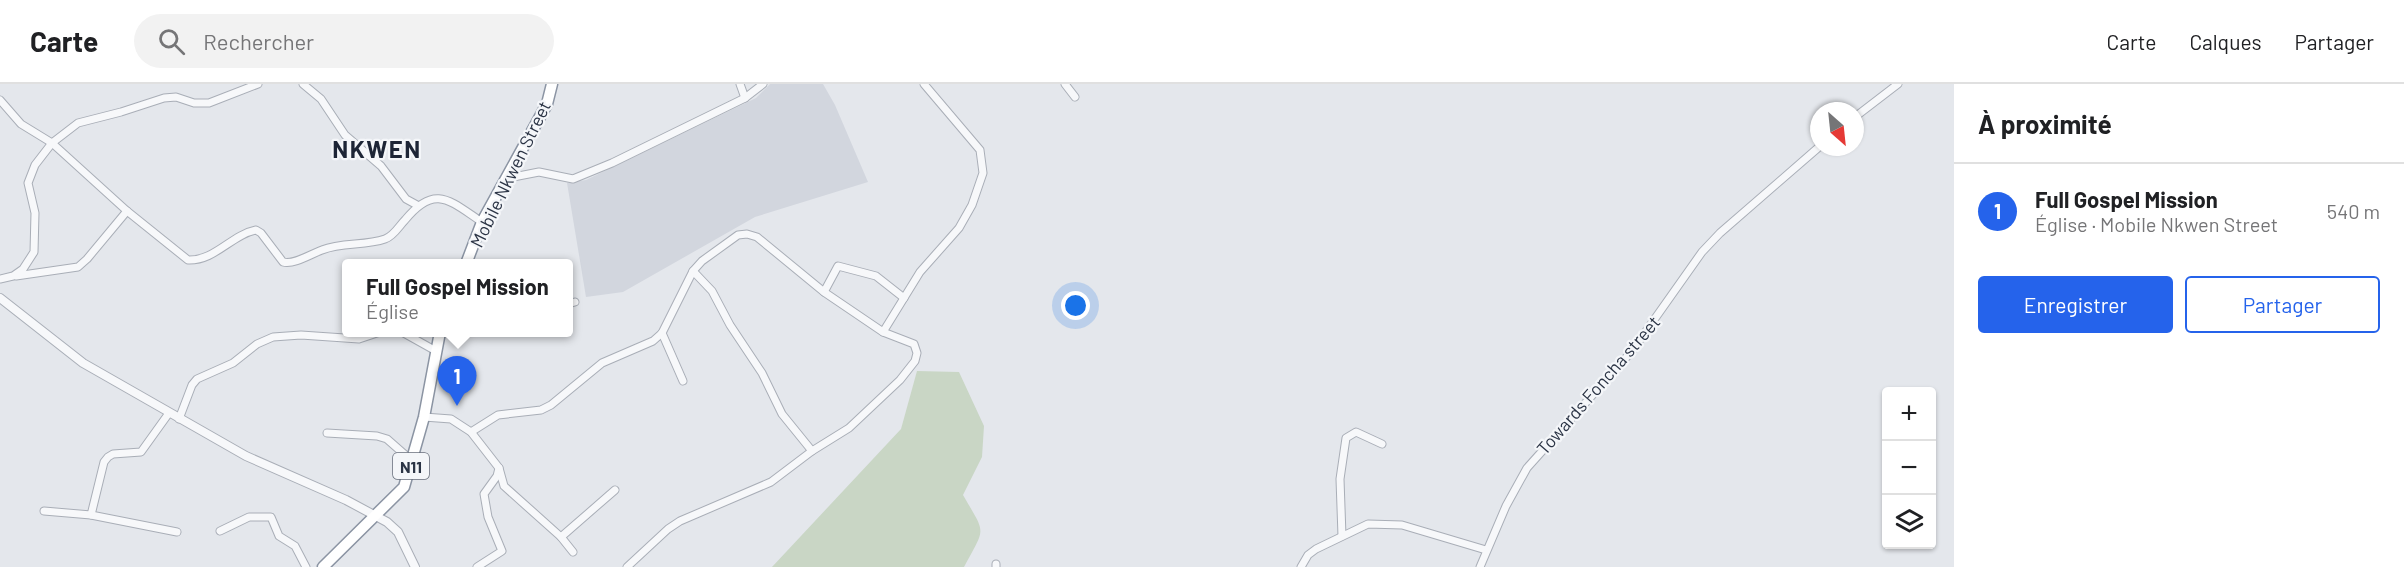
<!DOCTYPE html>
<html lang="fr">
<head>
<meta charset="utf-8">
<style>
	:root { --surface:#fff; --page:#f2f2f2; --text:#202124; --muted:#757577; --line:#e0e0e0; --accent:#2563eb }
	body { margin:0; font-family:Barlow,sans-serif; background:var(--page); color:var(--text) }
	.controls { position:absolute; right:18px; bottom:18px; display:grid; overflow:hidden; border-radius:6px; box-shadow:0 2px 4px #0004 }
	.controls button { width:54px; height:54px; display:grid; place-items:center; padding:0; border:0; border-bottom:2px solid var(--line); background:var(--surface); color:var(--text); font:30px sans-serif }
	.compass { position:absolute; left:1810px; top:18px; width:54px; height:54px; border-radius:50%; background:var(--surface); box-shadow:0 2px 4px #0004; rotate:153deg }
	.you { position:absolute; left:1076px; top:222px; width:21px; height:21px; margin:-15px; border:4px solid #fff; border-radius:50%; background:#1a73e8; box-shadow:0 0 0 9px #1a73e833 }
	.badge { display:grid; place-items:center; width:39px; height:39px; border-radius:50%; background:var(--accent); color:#fff; font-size:20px; font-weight:700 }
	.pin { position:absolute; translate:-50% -50px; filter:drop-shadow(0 2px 3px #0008) }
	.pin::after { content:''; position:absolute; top:32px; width:21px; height:18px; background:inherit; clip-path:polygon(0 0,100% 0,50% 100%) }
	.popup { position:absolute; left:342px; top:175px; width:231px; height:78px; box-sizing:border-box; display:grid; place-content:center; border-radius:6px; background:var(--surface); filter:drop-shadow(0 2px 4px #0005); font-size:20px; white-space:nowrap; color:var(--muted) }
	.popup b { font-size:22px; color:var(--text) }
	.popup::after { content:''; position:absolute; left:50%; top:100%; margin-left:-12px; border:12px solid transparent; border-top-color:var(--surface) }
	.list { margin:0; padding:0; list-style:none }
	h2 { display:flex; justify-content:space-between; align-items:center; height:78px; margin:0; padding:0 24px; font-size:26px }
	h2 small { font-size:20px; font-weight:400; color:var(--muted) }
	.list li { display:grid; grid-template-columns:39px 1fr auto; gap:18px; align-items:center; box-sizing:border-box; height:96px; padding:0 24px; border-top:2px solid var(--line) }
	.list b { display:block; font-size:22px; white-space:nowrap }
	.list p { margin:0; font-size:20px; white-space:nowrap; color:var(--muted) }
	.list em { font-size:20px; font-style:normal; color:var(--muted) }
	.actions { display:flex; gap:12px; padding:18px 24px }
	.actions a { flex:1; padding:14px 0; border:2px solid var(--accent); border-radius:6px; text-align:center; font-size:21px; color:var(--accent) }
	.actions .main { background:var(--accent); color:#fff }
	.icon { flex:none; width:33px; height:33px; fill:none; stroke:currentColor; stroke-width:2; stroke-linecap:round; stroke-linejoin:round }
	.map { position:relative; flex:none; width:1954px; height:483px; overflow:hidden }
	header { display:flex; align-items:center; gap:36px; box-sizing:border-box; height:84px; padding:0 30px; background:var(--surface); border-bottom:2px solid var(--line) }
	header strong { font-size:28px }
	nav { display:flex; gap:33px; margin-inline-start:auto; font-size:21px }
	.search { width:420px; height:54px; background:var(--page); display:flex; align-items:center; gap:15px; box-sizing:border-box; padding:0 21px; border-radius:33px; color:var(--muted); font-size:22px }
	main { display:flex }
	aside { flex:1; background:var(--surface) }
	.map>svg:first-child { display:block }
	.built { fill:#d2d6de }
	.green { fill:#c9d6c5 }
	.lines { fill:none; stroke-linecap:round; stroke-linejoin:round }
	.minor-casing { stroke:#a9aeb7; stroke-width:9 }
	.tertiary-casing { stroke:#a9aeb7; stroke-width:10 }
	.trunk-casing { stroke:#8b94a3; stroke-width:13 }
	.minor { stroke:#f7f8fa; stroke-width:7 }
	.tertiary { stroke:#f7f8fa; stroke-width:8 }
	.trunk { stroke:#fff; stroke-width:10 }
	.labels { text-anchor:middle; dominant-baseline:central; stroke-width:4.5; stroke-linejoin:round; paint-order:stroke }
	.shield { fill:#f4f6f9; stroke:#676e7b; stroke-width:1.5 }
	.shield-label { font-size:16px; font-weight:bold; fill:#2b3445 }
	.street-label { font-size:18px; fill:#2b3445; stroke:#f4f6f9 }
	.district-label { font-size:24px; font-weight:bold; letter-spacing:1.5px; fill:#1d2536; stroke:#f4f6f9 }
</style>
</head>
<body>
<header>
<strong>Carte</strong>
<div class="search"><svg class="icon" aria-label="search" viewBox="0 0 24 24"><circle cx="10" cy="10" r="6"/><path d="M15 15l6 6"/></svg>Rechercher</div>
<nav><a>Carte</a><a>Calques</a><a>Partager</a></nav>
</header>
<main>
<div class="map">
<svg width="1954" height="483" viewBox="0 0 1954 483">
	<rect width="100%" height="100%" fill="#e4e7ec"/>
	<!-- built -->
	<path class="built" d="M770 0H823L835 21 868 98 755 133 623 208 586 213 567 99 586 96 756 14Z"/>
	<!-- green -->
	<path class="green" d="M917 287 959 288 984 342 982 373 963 411C986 451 986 442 964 483H772L901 345Z"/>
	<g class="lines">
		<defs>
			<g id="minor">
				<path d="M303 0 321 15 345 51 381 82 406 115 417 121"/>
				<path d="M740 0 745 14"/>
				<path d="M1065 0 1075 13"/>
				<path d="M0 16 21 40 52 59 127 127 188 176C215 177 231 151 256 146L261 149 283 178C294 181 311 170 322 166 342 158 365 162 385 155 394 152 399 142 405 136 435 99 450 117 482 138"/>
				<path d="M1855 33 1898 0"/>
				<path d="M508 94 539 88 573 95 612 79 745 14 763 0"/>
				<path d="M693 187 712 207 730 241 762 289 782 330 812 367"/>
				<path d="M16 192 78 183 87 175 127 127"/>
				<path d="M0 195 13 192 23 185 34 168 35 129 28 99 35 81 52 59 78 39 121 28 164 14 176 13 194 19H209L258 0"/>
				<path d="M824 208 838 182 876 192 904 214"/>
				<path d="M568 220 575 218"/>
				<path d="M402 248 436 267"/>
				<path d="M883 248 920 188 959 144 972 121 983 89 980 66 924 0"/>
				<path d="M662 249 683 297"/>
				<path d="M424 333 451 335 471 348 499 384 504 402 561 453 573 468"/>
				<path d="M179 335 192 301 197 295 233 279 257 260 273 253 301 251 359 255 380 248"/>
				<path d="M471 348 498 331 541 326 551 321 602 279 653 257 662 249 693 187 702 177 738 151 747 150 757 153 824 208 883 248 914 260 917 269 915 277 900 296 849 344 812 367 771 398 680 437 668 445 627 483"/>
				<path d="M327 349 377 352 387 355 412 377"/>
				<path d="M44 427 91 431 177 448"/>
				<path d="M91 431 104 378 108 373 113 370 141 368 169 329"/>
				<path d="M220 447 249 433H271L279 452 295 462 306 483"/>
				<path d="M1342 452 1340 395 1346 354 1356 348 1382 360"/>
				<path d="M561 453 615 406"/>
				<path d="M477 483 502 467 488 433 484 410 497 392 499 384"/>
				<path d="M996 483V480"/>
				<path d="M1301 483 1308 471 1316 465 1368 440 1402 441 1486 466"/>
				<path d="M1480 483 1506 422 1527 384 1632 267 1702 168 1720 149 1819 63"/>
			</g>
			<path id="tertiary" d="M0 214 83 279 246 372 346 416 387 438 398 448 415 483"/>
			<g id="trunk">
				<path d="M466 180 482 138 547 20 552 0"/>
				<path d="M323 483 404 403 424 333 440 248"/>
			</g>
		</defs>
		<!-- minor casing -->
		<use href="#minor" class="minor-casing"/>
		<!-- tertiary casing -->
		<use href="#tertiary" class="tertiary-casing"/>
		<!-- trunk casing -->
		<use href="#trunk" class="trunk-casing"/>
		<!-- minor -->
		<use href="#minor" class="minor"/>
		<!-- tertiary -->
		<use href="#tertiary" class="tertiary"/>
		<!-- trunk -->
		<use href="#trunk" class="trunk"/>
	</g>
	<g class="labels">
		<!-- shield labels -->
		<rect class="shield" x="393" y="369" width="36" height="26" rx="4.5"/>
		<g class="shield-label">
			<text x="411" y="382">N11</text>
		</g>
		<!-- street labels -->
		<g class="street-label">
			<text transform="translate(510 90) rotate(-64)">Mobile Nkwen Street</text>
			<text transform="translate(1598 301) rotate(-49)">Towards Foncha street</text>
		</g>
		<!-- district labels -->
		<g class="district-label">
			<text x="377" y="64">NKWEN</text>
		</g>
	</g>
</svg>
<div class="controls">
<button>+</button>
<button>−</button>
<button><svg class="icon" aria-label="layers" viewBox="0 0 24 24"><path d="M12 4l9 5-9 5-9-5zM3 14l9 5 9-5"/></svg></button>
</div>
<svg class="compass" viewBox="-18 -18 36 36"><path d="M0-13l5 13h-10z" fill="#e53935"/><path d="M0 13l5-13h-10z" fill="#757577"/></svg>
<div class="you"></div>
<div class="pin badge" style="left:457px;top:322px">1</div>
<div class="popup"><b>Full Gospel Mission</b>Église</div>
</div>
<aside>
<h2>À proximité<small></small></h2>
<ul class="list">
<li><span class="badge">1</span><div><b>Full Gospel Mission</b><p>Église · Mobile Nkwen Street</p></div><em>540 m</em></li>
</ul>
<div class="actions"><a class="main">Enregistrer</a><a>Partager</a></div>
</aside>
</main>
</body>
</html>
